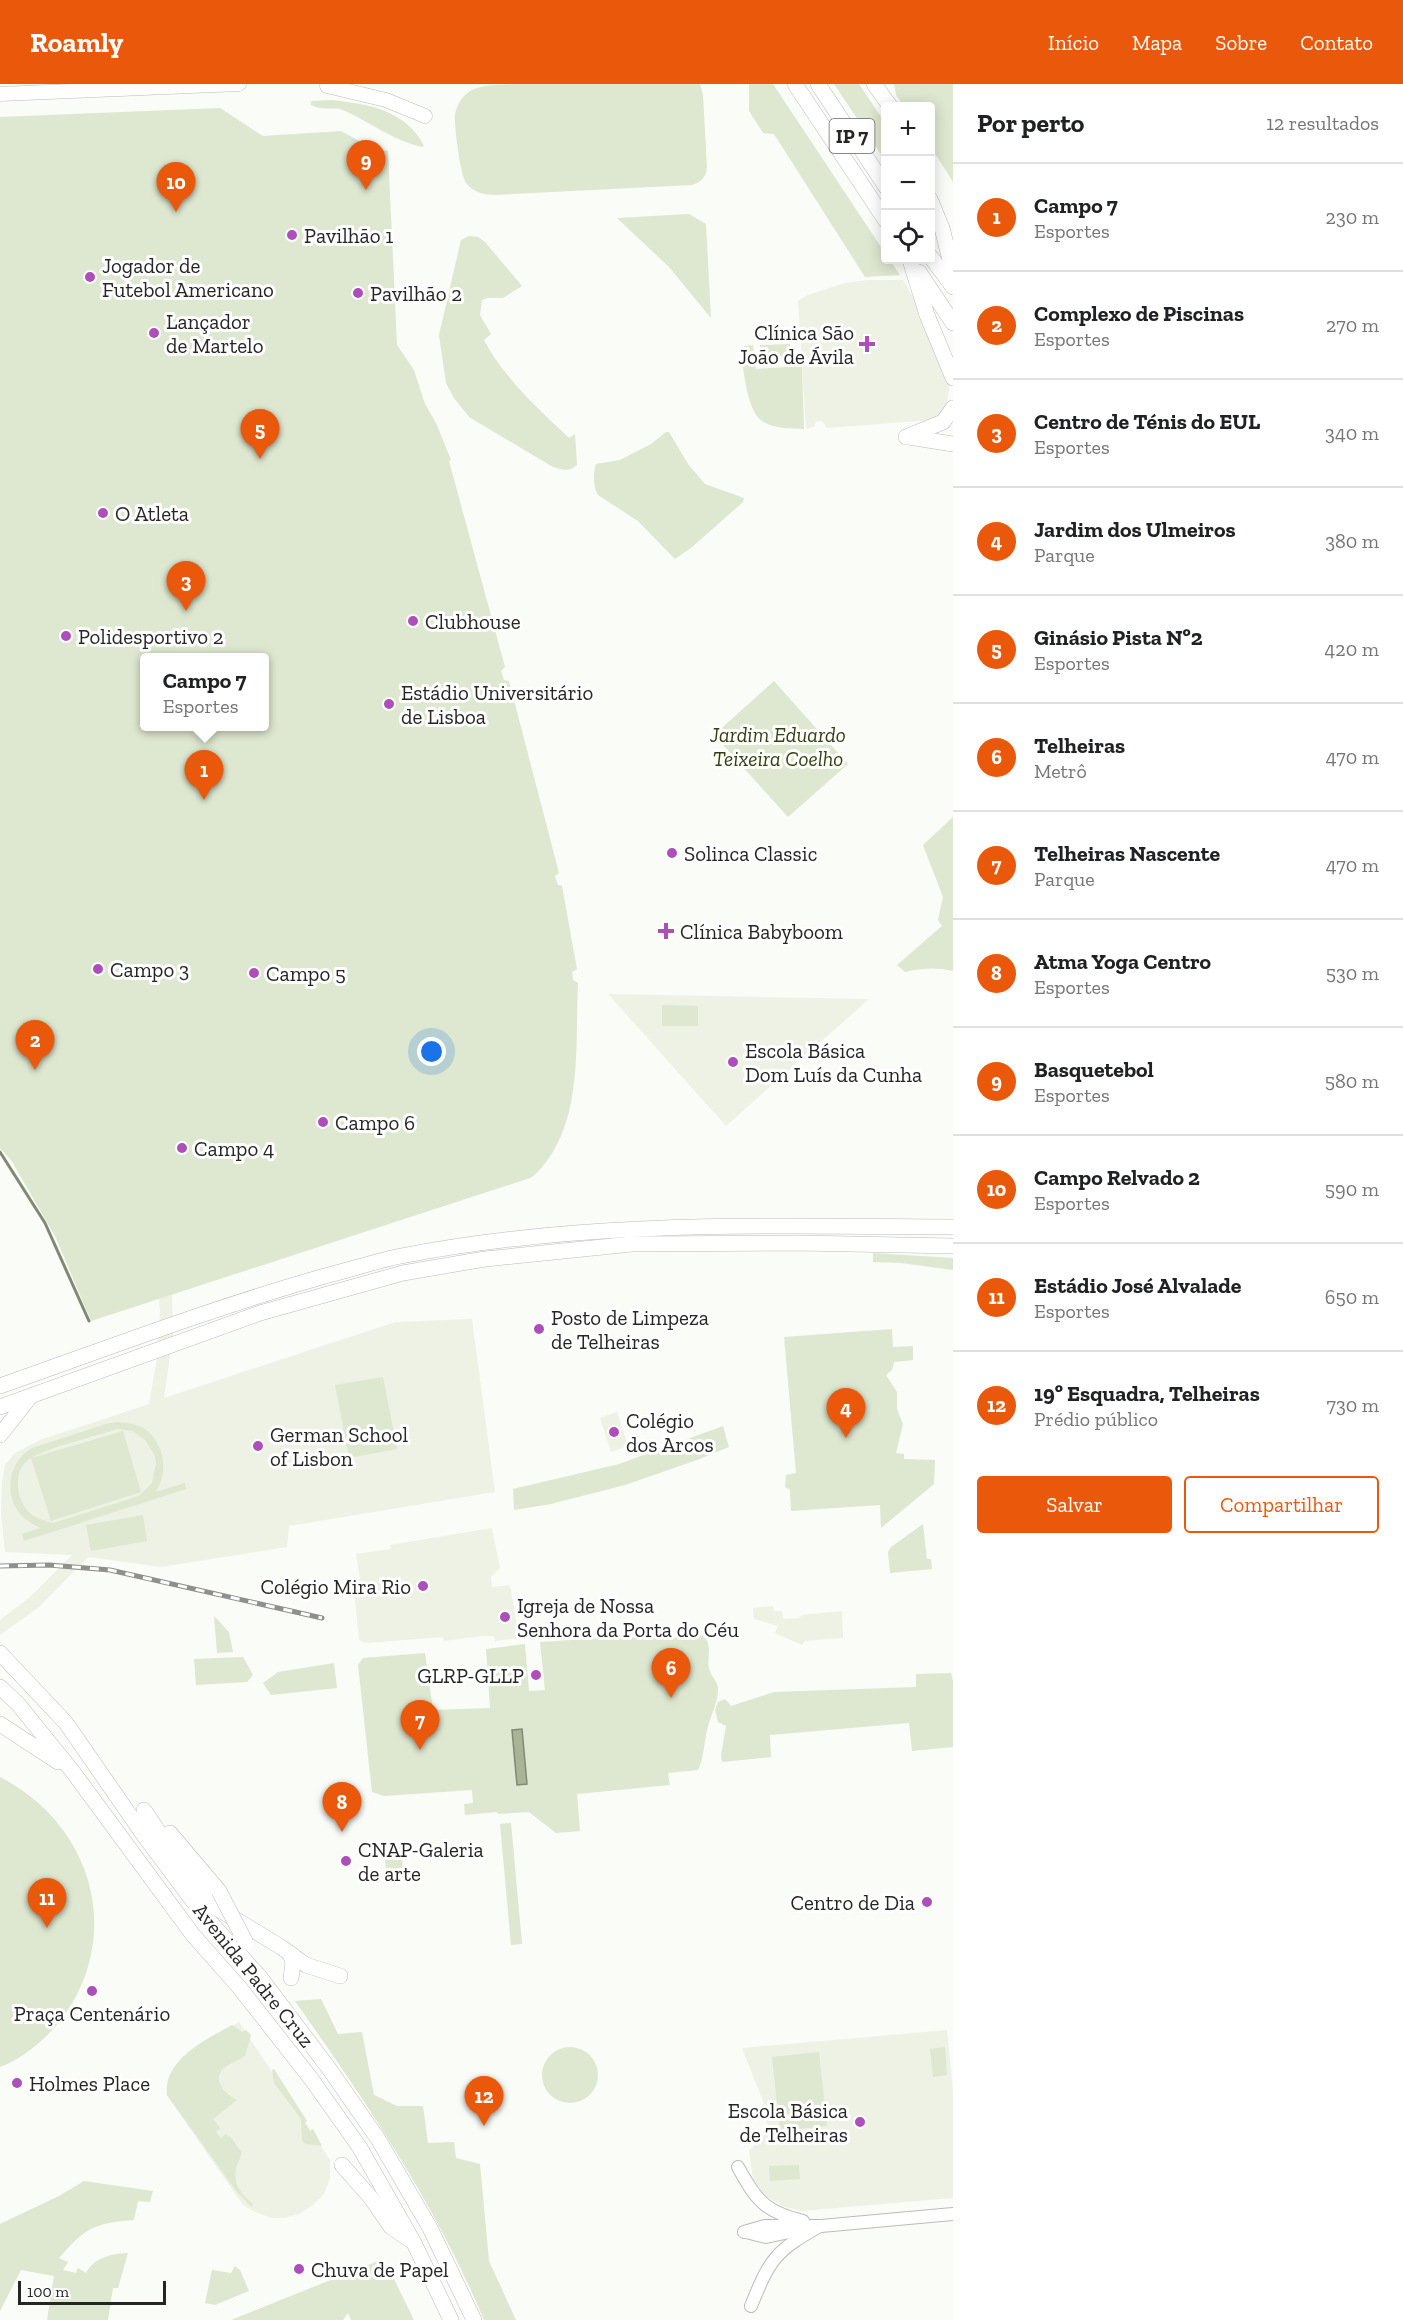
<!DOCTYPE html>
<html lang="pt">
<head>
<meta charset="utf-8">
<style>
	:root { --surface:#fff; --page:#f6f6f6; --text:#202124; --muted:#757577; --line:#e0e0e0; --accent:#ea580c }
	body { margin:0; font-family:"Zilla Slab",serif; background:var(--page); color:var(--text) }
	.controls { position:absolute; right:18px; top:18px; display:grid; overflow:hidden; border-radius:6px; box-shadow:0 3px 15px #0003 }
	.controls button { width:54px; height:54px; display:grid; place-items:center; padding:0; border:0; border-bottom:2px solid var(--line); background:var(--surface); color:var(--text); font:30px sans-serif }
	.scale { position:absolute; left:18px; bottom:15px; width:148px; box-sizing:border-box; padding-left:6px; border:3px solid #252624; border-top:0; font-size:16px; line-height:21px; white-space:nowrap; color:#252624; -webkit-text-stroke:4px #fff; paint-order:stroke }
	.you { position:absolute; left:432px; top:968px; width:21px; height:21px; margin:-15px; border:4px solid #fff; border-radius:50%; background:#1a73e8; box-shadow:0 0 0 9px #1a73e833 }
	.badge { display:grid; place-items:center; width:39px; height:39px; border-radius:50%; background:var(--accent); color:#fff; font-size:20px; font-weight:700 }
	.pin { position:absolute; translate:-50% -50px; filter:drop-shadow(0 2px 3px #0008) }
	.pin::after { content:''; position:absolute; top:32px; width:21px; height:18px; background:inherit; clip-path:polygon(0 0,100% 0,50% 100%) }
	.popup { position:absolute; left:140px; top:569px; width:129px; height:78px; box-sizing:border-box; display:grid; place-content:center; border-radius:6px; background:var(--surface); filter:drop-shadow(0 2px 4px #0005); font-size:20px; white-space:nowrap; color:var(--muted) }
	.popup b { font-size:22px; color:var(--text) }
	.popup::after { content:''; position:absolute; left:50%; top:100%; margin-left:-12px; border:12px solid transparent; border-top-color:var(--surface) }
	.list { margin:0; padding:0; list-style:none }
	h2 { display:flex; justify-content:space-between; align-items:center; height:78px; margin:0; padding:0 24px; font-size:26px }
	h2 small { font-size:20px; font-weight:400; color:var(--muted) }
	.list li { display:grid; grid-template-columns:39px 1fr auto; gap:18px; align-items:center; box-sizing:border-box; height:108px; padding:0 24px; border-top:2px solid var(--line) }
	.list b { display:block; font-size:22px; white-space:nowrap }
	.list p { margin:0; font-size:20px; white-space:nowrap; color:var(--muted) }
	.list em { font-size:20px; font-style:normal; color:var(--muted) }
	.actions { display:flex; gap:12px; padding:18px 24px }
	.actions a { flex:1; padding:14px 0; border:2px solid var(--accent); border-radius:6px; text-align:center; font-size:21px; color:var(--accent) }
	.actions .main { background:var(--accent); color:#fff }
	.icon { flex:none; width:33px; height:33px; fill:none; stroke:currentColor; stroke-width:2; stroke-linecap:round; stroke-linejoin:round }
	.map { position:relative; flex:none; width:953px; height:2236px; overflow:hidden }
	header { display:flex; align-items:center; gap:36px; box-sizing:border-box; height:84px; padding:0 30px; background:var(--accent); color:#fff }
	header strong { font-size:28px }
	nav { display:flex; gap:33px; margin-inline-start:auto; font-size:21px }
	main { display:flex }
	aside { flex:1; background:var(--surface) }
	.map>svg:first-child { display:block }
	.built { fill:#edf2e5 }
	.green { fill:#dee7cf; fill-rule:evenodd }
	.water { fill:#a9b497; stroke:#818974; stroke-width:1.5 }
	.lines { fill:none; stroke-linecap:round; stroke-linejoin:round }
	.stream { stroke:#818974; stroke-width:3 }
	.secondary-casing { stroke:#babdb7; stroke-width:14 }
	.primary-casing { stroke:#babdb7; stroke-width:15 }
	.highway-casing { stroke:#babdb7; stroke-width:16 }
	.secondary { stroke:#fff; stroke-width:12 }
	.primary { stroke:#fff; stroke-width:14 }
	.highway { stroke:#fff; stroke-width:15 }
	.rail-casing { stroke:#8f908d; stroke-width:5 }
	.rail { stroke:#fff; stroke-width:3; stroke-dasharray:9; stroke-linecap:butt }
	.highway-bridge-casing { stroke:#babdb7; stroke-width:16; stroke-linecap:butt }
	.highway-bridge { stroke:#fff; stroke-width:15 }
	.poi-dot { fill:#ac4fb9; stroke:#fff; stroke-width:2 }
	.labels { text-anchor:middle; dominant-baseline:central; stroke-width:6; stroke-linejoin:round; paint-order:stroke }
	.shield { fill:#fff; stroke:#666766; stroke-width:1.5 }
	.shield-label { font-size:20px; font-weight:bold; fill:#252624 }
	.poi-label { font-size:21px; fill:#252624; stroke:#fff; text-anchor:start }
	.park-label { font-size:21px; font-style:italic; fill:#314011; stroke:#fff }
	.street-label { font-size:21px; fill:#252624; stroke:#fff }
</style>
</head>
<body>
<header>
<strong>Roamly</strong>
<nav><a>Início</a><a>Mapa</a><a>Sobre</a><a>Contato</a></nav>
</header>
<main>
<div class="map">
<svg width="953" height="2236" viewBox="0 0 953 2236">
	<rect width="100%" height="100%" fill="#fafcf7"/>
	<!-- built -->
	<g class="built">
		<path d="M867 196H903L918 221 950 299 946 324 939 332 931 336 827 344 822 337 816 338 814 343 806 345 798 217 808 211 845 199Z"/>
		<path d="M0 869 172 1199 173 1251 164 1314 395 1238 472 1235 495 1408 289 1442 287 1463 161 1483 88 1473 39 1523 0 1551V1536L30 1513 72 1471 5 1468 1 1430 2 1398 5 1381 15 1369 40 1356 149 1320 158 1268 160 1227 158 1200Z"/>
		<path d="M608 910 869 915 726 1042Z"/>
		<path d="M617 1328 628 1362 611 1368 600 1334Z"/>
		<path d="M492 1444 500 1484 491 1493 492 1503 510 1501 519 1554 495 1557 494 1552H482L444 1557 443 1553 366 1559 359 1556 353 1496 360 1495 356 1470 391 1465 390 1461Z"/>
		<path d="M773 1522 774 1527H782L783 1535 799 1534 802 1531 842 1527 843 1554 805 1557 802 1561 775 1549 778 1542 754 1535 753 1524Z"/>
		<path d="M239 1938 330 2076V2095L324 2110 313 2121 299 2130 284 2134H271L255 2128 243 2121 168 2013 188 1971Z"/>
		<path d="M947 1946 953 2006V2114L801 2127 782 2122 766 2112 753 2095 749 2067 769 2044 761 2024 765 2022 742 1964Z"/>
	</g>
	<!-- green -->
	<g class="green">
		<path d="M512 0H700L703 11 707 84C706 93 701 98 692 101L495 111C484 111 473 108 466 99 460 89 454 42 455 30 457 21 462 12 470 7 482 0 499 1 512 0Z"/>
		<path d="M749 0H773L885 169 886 176H890L900 191 865 193 774 50 763 49 749 27Z"/>
		<path d="M834 0H859L885 39V76Z"/>
		<path d="M894 0H953V98L931 63 930 22H904L896 11Z"/>
		<path d="M332 16C368 20 406 26 424 62L422 63C390 55 372 39 343 26 333 22 325 28 311 21V17Z"/>
		<path d="M220 24 263 52 341 47 370 63 388 67 397 261 414 286 425 320 436 339 451 376 449 377 505 583 501 587 504 596 509 597 559 789 555 792 558 801 562 802 577 885 572 888 573 896 578 899C575 956 583 1030 546 1078 541 1084 537 1090 530 1094L91 1237 56 1154 11 1076 0 1064V33ZM144 574H264V642H144Z"/>
		<path d="M689 130 706 140 711 234 669 183 617 134Z"/>
		<path d="M469 152 478 153 485 158 522 202 503 214H487L482 216 480 231 491 250 484 256C503 293 539 326 569 354L575 350 577 381C568 388 563 386 553 383L469 333 454 314 446 299 439 251 461 156Z"/>
		<path d="M790 260 791 277 761 279 760 261Z"/>
		<path d="M753 261 756 285 802 282 804 345C791 344 773 345 762 337 747 327 744 287 741 270L744 262Z"/>
		<path d="M666 348H669L688 380 705 400 744 414 743 418 692 463 675 475 638 437 598 411C593 403 593 388 596 380L620 376 651 360Z"/>
		<path d="M774 597 848 680 788 733 714 651Z"/>
		<path d="M953 733V887C937 883 921 884 905 888L897 881 942 842 938 836 943 813 923 761Z"/>
		<path d="M662 921 698 922V942H662Z"/>
		<path d="M873 1169 953 1174V1186L901 1179 873 1178Z"/>
		<path d="M892 1245 893 1263 913 1262V1276L894 1278 892 1286 886 1291 897 1308V1325L903 1340 896 1369 904 1370V1375L935 1376 934 1400 881 1444 880 1421 791 1427 790 1406 785 1403 786 1391 796 1389 784 1253Z"/>
		<path d="M383 1293 397 1365 349 1374 335 1301Z"/>
		<path d="M118 1338C128 1339 137 1340 145 1345 165 1359 169 1390 155 1408L185 1399 186 1405 24 1457 22 1450 40 1444C33 1440 25 1436 20 1430 3 1408 9 1378 32 1364L106 1340ZM118 1345 133 1347 146 1357 155 1372 156 1380 152 1399 139 1412 53 1439C39 1436 26 1430 21 1416 16 1403 16 1387 27 1377 36 1367 101 1350 118 1345Z"/>
		<path d="M723 1342 729 1363 697 1376 625 1401 551 1420 514 1426 513 1405 619 1380Z"/>
		<path d="M123 1347 141 1408 51 1437 31 1374Z"/>
		<path d="M143 1431 147 1457 91 1467 86 1441Z"/>
		<path d="M923 1440 927 1475H931L932 1485 890 1489 888 1468 891 1463Z"/>
		<path d="M214 1532 229 1548 233 1568 217 1569Z"/>
		<path d="M696 1549C716 1555 706 1571 709 1584 710 1592 718 1597 718 1605 718 1619 710 1633 707 1646 704 1660 704 1673 698 1686L668 1689 670 1701 577 1710 580 1747 556 1749 529 1728 498 1730 497 1728 465 1731 464 1720 473 1719 472 1706 384 1712 372 1708 358 1581 363 1574 425 1569 433 1626 490 1624 486 1565 525 1560 529 1607 545 1606 540 1558 620 1553 672 1554Z"/>
		<path d="M243 1573 253 1591 247 1598 196 1601 194 1575Z"/>
		<path d="M334 1579 337 1604 271 1611 263 1599 278 1588Z"/>
		<path d="M951 1589 953 1597V1663L912 1667 909 1639 770 1651 771 1673 722 1678 721 1671 726 1642 718 1638 715 1626 718 1618 725 1615 731 1622 774 1608 916 1603V1590Z"/>
		<path d="M0 1693C85 1736 122 1837 71 1921 54 1948 30 1971 0 1983Z"/>
		<path d="M511 1739 522 1860 511 1861 500 1740Z"/>
		<path d="M401 1761 403 1785 386 1786 384 1762Z"/>
		<path d="M321 1915 338 1950 362 1948 374 2011 397 2022H423L428 2059 454 2058 456 2074 480 2080 489 2177 516 2236H484C436 2121 367 2019 295 1917Z"/>
		<path d="M232 1941 242 1948 246 1946 251 1951 245 1972C239 1976 233 1978 227 1982 209 1993 224 2010 237 2016L213 2035 220 2044 216 2048 221 2054 226 2050 229 2053 230 2052 242 2069C231 2092 233 2103 253 2120L252 2123 237 2108 167 2011C163 1976 205 1956 232 1941Z"/>
		<circle cx="570" cy="1991" r="28"/>
		<path d="M945 1963 947 1991 933 1993 930 1965Z"/>
		<path d="M819 1968 827 2042 780 2047 772 1973Z"/>
		<path d="M274 1985 307 2037 305 2039 310 2047 313 2045 322 2062 306 2060 302 2057 301 2035 274 1999 272 1986Z"/>
		<path d="M799 2081 800 2095 770 2097 769 2082Z"/>
		<path d="M84 2097 153 2107 150 2118 138 2117 134 2136C94 2139 85 2144 59 2174L68 2178 63 2186 76 2189 78 2184 86 2189C95 2173 111 2170 128 2169L118 2204H113L108 2236H47L54 2192 21 2186 0 2227V2140L59 2112Z"/>
		<path d="M378 2177 387 2181 414 2236H351L348 2229 343 2236H231Z"/>
		<path d="M235 2182 240 2186 249 2207 215 2221 205 2219 212 2186 231 2189Z"/>
	</g>
	<!-- water -->
	<path class="water" d="M522 1645 527 1700 517 1701 512 1646Z"/>
	<g class="lines">
		<!-- stream -->
		<path class="stream" d="M0 1068 45 1139 89 1237"/>
		<defs>
			<g id="secondary">
				<path d="M738 2083C756 2116 765 2128 803 2137"/>
				<path d="M744 2148 765 2142H821L953 2130"/>
				<path d="M746 2148 766 2153 794 2147"/>
				<path d="M751 2222C770 2175 775 2167 820 2142"/>
			</g>
			<g id="primary">
				<path d="M327 2 386 16 425 32"/>
				<path d="M0 10 239 0"/>
			</g>
			<g id="highway">
				<path d="M795 0 886 137"/>
				<path d="M818 0 886 103"/>
				<path d="M874 0 890 22"/>
				<path d="M930 115 942 144 953 188"/>
				<path d="M930 172 953 203"/>
				<path d="M910 176 927 231 953 294"/>
				<path d="M919 188 953 239"/>
				<path d="M906 353 943 338 953 324"/>
				<path d="M909 353 953 360"/>
				<path d="M0 1302C108 1264 215 1223 325 1192 350 1186 375 1177 401 1172 583 1136 769 1142 953 1143"/>
				<path d="M0 1323 260 1229 403 1189 485 1175 632 1160 799 1159 953 1162"/>
				<path d="M0 1351 30 1313"/>
				<path d="M0 1569 66 1639 145 1753 202 1829 260 1893 330 1986 378 2055 430 2144 474 2236"/>
				<path d="M0 1603 18 1620 73 1688 193 1851 239 1903 312 1996 360 2064 414 2159 451 2236"/>
				<path d="M0 1640 58 1678"/>
				<path d="M144 1726 172 1768 215 1823 281 1863 306 1881 340 1892"/>
				<path d="M170 1749 219 1807"/>
				<path d="M290 1869 293 1879 291 1894"/>
				<path d="M342 2081 371 2114 391 2143 410 2156"/>
			</g>
		</defs>
		<!-- secondary casing -->
		<use href="#secondary" class="secondary-casing"/>
		<!-- primary casing -->
		<use href="#primary" class="primary-casing"/>
		<!-- highway casing -->
		<use href="#highway" class="highway-casing"/>
		<!-- secondary -->
		<use href="#secondary" class="secondary"/>
		<!-- primary -->
		<use href="#primary" class="primary"/>
		<!-- highway -->
		<use href="#highway" class="highway"/>
		<defs>
			<path id="rail" d="M0 1482 49 1481 110 1486 322 1534"/>
		</defs>
		<!-- rail casing -->
		<use href="#rail" class="rail-casing"/>
		<!-- rail -->
		<use href="#rail" class="rail"/>
		<defs>
			<path id="highway-bridge" d="M219 1807 246 1859"/>
		</defs>
		<!-- highway-bridge casing -->
		<use href="#highway-bridge" class="highway-bridge-casing"/>
		<!-- highway-bridge -->
		<use href="#highway-bridge" class="highway-bridge"/>
	</g>
	<!-- markers -->
	<g class="poi-dot">
		<circle cx="292" cy="151" r="6"/>
		<circle cx="90" cy="193" r="6"/>
		<circle cx="358" cy="209" r="6"/>
		<circle cx="154" cy="249" r="6"/>
		<path d="M864 251h6v6h6v6h-6v6h-6v-6h-6v-6h6z"/>
		<circle cx="103" cy="429" r="6"/>
		<circle cx="413" cy="537" r="6"/>
		<circle cx="66" cy="552" r="6"/>
		<circle cx="389" cy="620" r="6"/>
		<circle cx="672" cy="769" r="6"/>
		<path d="M663 838h6v6h6v6h-6v6h-6v-6h-6v-6h6z"/>
		<circle cx="98" cy="885" r="6"/>
		<circle cx="254" cy="889" r="6"/>
		<circle cx="733" cy="978" r="6"/>
		<circle cx="323" cy="1038" r="6"/>
		<circle cx="182" cy="1064" r="6"/>
		<circle cx="539" cy="1245" r="6"/>
		<circle cx="614" cy="1348" r="6"/>
		<circle cx="258" cy="1362" r="6"/>
		<circle cx="423" cy="1502" r="6"/>
		<circle cx="505" cy="1533" r="6"/>
		<circle cx="536" cy="1591" r="6"/>
		<circle cx="346" cy="1777" r="6"/>
		<circle cx="927" cy="1818" r="6"/>
		<circle cx="92" cy="1907" r="6"/>
		<circle cx="17" cy="1999" r="6"/>
		<circle cx="860" cy="2038" r="6"/>
		<circle cx="299" cy="2185" r="6"/>
	</g>
	<g class="labels">
		<!-- shield labels -->
		<rect class="shield" x="829.5" y="35" width="45" height="34" rx="4.5"/>
		<g class="shield-label">
			<text x="852" y="52">IP 7</text>
		</g>
		<!-- poi labels -->
		<g class="poi-label">
			<text x="304" y="151">Pavilhão 1</text>
			<text x="102" y="181">Jogador de<tspan x="102" dy="24">Futebol Americano</tspan></text>
			<text x="370" y="209">Pavilhão 2</text>
			<text x="166" y="237">Lançador<tspan x="166" dy="24">de Martelo</tspan></text>
			<text x="854" y="248" text-anchor="end">Clínica São<tspan x="854" dy="24">João de Ávila</tspan></text>
			<text x="115" y="429">O Atleta</text>
			<text x="425" y="537">Clubhouse</text>
			<text x="78" y="552">Polidesportivo 2</text>
			<text x="401" y="608">Estádio Universitário<tspan x="401" dy="24">de Lisboa</tspan></text>
			<text x="684" y="769">Solinca Classic</text>
			<text x="680" y="847">Clínica Babyboom</text>
			<text x="110" y="885">Campo 3</text>
			<text x="266" y="889">Campo 5</text>
			<text x="745" y="966">Escola Básica<tspan x="745" dy="24">Dom Luís da Cunha</tspan></text>
			<text x="335" y="1038">Campo 6</text>
			<text x="194" y="1064">Campo 4</text>
			<text x="551" y="1233">Posto de Limpeza<tspan x="551" dy="24">de Telheiras</tspan></text>
			<text x="626" y="1336">Colégio<tspan x="626" dy="24">dos Arcos</tspan></text>
			<text x="270" y="1350">German School<tspan x="270" dy="24">of Lisbon</tspan></text>
			<text x="411" y="1502" text-anchor="end">Colégio Mira Rio</text>
			<text x="517" y="1521">Igreja de Nossa<tspan x="517" dy="24">Senhora da Porta do Céu</tspan></text>
			<text x="524" y="1591" text-anchor="end">GLRP-GLLP</text>
			<text x="358" y="1765">CNAP-Galeria<tspan x="358" dy="24">de arte</tspan></text>
			<text x="915" y="1818" text-anchor="end">Centro de Dia</text>
			<text x="92" y="1929" text-anchor="middle">Praça Centenário</text>
			<text x="29" y="1999">Holmes Place</text>
			<text x="848" y="2026" text-anchor="end">Escola Básica<tspan x="848" dy="24">de Telheiras</tspan></text>
			<text x="311" y="2185">Chuva de Papel</text>
		</g>
		<!-- park labels -->
		<g class="park-label">
			<text x="778" y="650">Jardim Eduardo<tspan x="778" dy="24">Teixeira Coelho</tspan></text>
		</g>
		<!-- street labels -->
		<g class="street-label">
			<text transform="translate(254 1891) rotate(51)">Avenida Padre Cruz</text>
		</g>
	</g>
</svg>
<div class="controls">
<button>+</button>
<button>−</button>
<button><svg class="icon" aria-label="locate" viewBox="0 0 24 24"><circle cx="12" cy="12" r="6"/><path d="M12 2v4M12 18v4M2 12h4M18 12h4"/></svg></button>
</div>
<div class="scale">100 m</div>
<div class="you"></div>
<div class="pin badge" style="left:204px;top:716px">1</div>
<div class="popup"><b>Campo 7</b>Esportes</div>
<div class="pin badge" style="left:35px;top:986px">2</div>
<div class="pin badge" style="left:186px;top:527px">3</div>
<div class="pin badge" style="left:846px;top:1354px">4</div>
<div class="pin badge" style="left:260px;top:375px">5</div>
<div class="pin badge" style="left:671px;top:1614px">6</div>
<div class="pin badge" style="left:420px;top:1666px">7</div>
<div class="pin badge" style="left:342px;top:1748px">8</div>
<div class="pin badge" style="left:366px;top:106px">9</div>
<div class="pin badge" style="left:176px;top:128px">10</div>
<div class="pin badge" style="left:47px;top:1844px">11</div>
<div class="pin badge" style="left:484px;top:2042px">12</div>
</div>
<aside>
<h2>Por perto<small>12 resultados</small></h2>
<ul class="list">
<li><span class="badge">1</span><div><b>Campo 7</b><p>Esportes</p></div><em>230 m</em></li>
<li><span class="badge">2</span><div><b>Complexo de Piscinas</b><p>Esportes</p></div><em>270 m</em></li>
<li><span class="badge">3</span><div><b>Centro de Ténis do EUL</b><p>Esportes</p></div><em>340 m</em></li>
<li><span class="badge">4</span><div><b>Jardim dos Ulmeiros</b><p>Parque</p></div><em>380 m</em></li>
<li><span class="badge">5</span><div><b>Ginásio Pista Nº2</b><p>Esportes</p></div><em>420 m</em></li>
<li><span class="badge">6</span><div><b>Telheiras</b><p>Metrô</p></div><em>470 m</em></li>
<li><span class="badge">7</span><div><b>Telheiras Nascente</b><p>Parque</p></div><em>470 m</em></li>
<li><span class="badge">8</span><div><b>Atma Yoga Centro</b><p>Esportes</p></div><em>530 m</em></li>
<li><span class="badge">9</span><div><b>Basquetebol</b><p>Esportes</p></div><em>580 m</em></li>
<li><span class="badge">10</span><div><b>Campo Relvado 2</b><p>Esportes</p></div><em>590 m</em></li>
<li><span class="badge">11</span><div><b>Estádio José Alvalade</b><p>Esportes</p></div><em>650 m</em></li>
<li><span class="badge">12</span><div><b>19º Esquadra, Telheiras</b><p>Prédio público</p></div><em>730 m</em></li>
</ul>
<div class="actions"><a class="main">Salvar</a><a>Compartilhar</a></div>
</aside>
</main>
</body>
</html>
